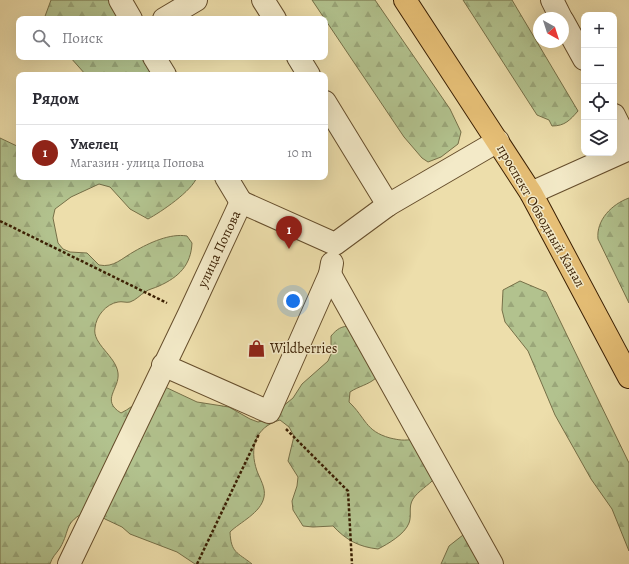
<!DOCTYPE html>
<html lang="ru">
<head>
<meta charset="utf-8">
<style>
	:root { --surface:#fff; --page:#f7f7f7; --text:#2b2b33; --muted:#7c7c81; --line:#e1e1e2; --accent:#8f2418 }
	body { margin:0; font-family:Alegreya,serif; background:var(--page); color:var(--text) }
	.controls { position:absolute; right:12px; top:12px; display:grid; overflow:hidden; border-radius:8px; box-shadow:0 4px 16px #0002 }
	.controls button { width:36px; height:36px; display:grid; place-items:center; padding:0; border:0; border-bottom:1px solid var(--line); background:var(--surface); color:var(--text); font:20px sans-serif }
	.compass { position:absolute; left:533px; top:12px; width:36px; height:36px; border-radius:50%; background:var(--surface); box-shadow:0 4px 16px #0002; rotate:141deg }
	.you { position:absolute; left:293px; top:301px; width:14px; height:14px; margin:-10px; border:3px solid #fff; border-radius:50%; background:#1a73e8; box-shadow:0 0 0 6px #1a73e833 }
	.badge { display:grid; place-items:center; width:26px; height:26px; border-radius:50%; background:var(--accent); color:#fff; font-size:13px; font-weight:700 }
	.pin { position:absolute; translate:-50% -33px; filter:drop-shadow(0 1px 2px #0008) }
	.pin::after { content:''; position:absolute; top:21px; width:14px; height:12px; background:inherit; clip-path:polygon(0 0,100% 0,50% 100%) }
	.list { margin:0; padding:0; list-style:none }
	h2 { display:flex; justify-content:space-between; align-items:center; height:52px; margin:0; padding:0 16px; font-size:17px }
	h2 small { font-size:13px; font-weight:400; color:var(--muted) }
	.list li { display:grid; grid-template-columns:26px 1fr auto; gap:12px; align-items:center; box-sizing:border-box; height:56px; padding:0 16px; border-top:1px solid var(--line) }
	.list b { display:block; font-size:15px; white-space:nowrap }
	.list p { margin:0; font-size:13px; white-space:nowrap; color:var(--muted) }
	.list em { font-size:13px; font-style:normal; color:var(--muted) }
	.icon { flex:none; width:22px; height:22px; fill:none; stroke:currentColor; stroke-width:2; stroke-linecap:round; stroke-linejoin:round }
	.map { position:relative; flex:none; width:629px; height:564px; overflow:hidden }
	.search { position:absolute; background:var(--surface); box-shadow:0 4px 16px #0002; left:16px; top:16px; width:312px; height:44px; display:flex; align-items:center; gap:10px; box-sizing:border-box; padding:0 14px; border-radius:8px; color:var(--muted); font-size:15px }
	.panel { position:absolute; background:var(--surface); box-shadow:0 4px 16px #0002; left:16px; top:72px; width:312px; height:108px; border-radius:8px }
	.map>svg:first-child { display:block }
	.forest { fill:url(#forest-firs); stroke:#767048 }
	.lines { fill:none; stroke-linecap:round; stroke-linejoin:round }
	.minor-casing { stroke:#664e2c; stroke-width:24 }
	.major-casing { stroke:#391e02; stroke-width:24 }
	.path { stroke:#391e02; stroke-width:2.5; stroke-dasharray:3 2; stroke-linecap:butt }
	.minor { stroke:#f3eac8; stroke-width:22 }
	.major { stroke:#e6bf76; stroke-width:22 }
	.labels { text-anchor:middle; dominant-baseline:central; stroke-width:3; stroke-linejoin:round; paint-order:stroke }
	.street-label { font-size:14px; fill:#391e02; stroke:#f3eac8 }
	.poi-label { font-size:14px; fill:#391e02; stroke:#f3eac8; text-anchor:start }
</style>
</head>
<body>
<div class="map">
<svg width="629" height="564" viewBox="0 0 629 564">
	<defs>
		<pattern id="forest-firs" width="22" height="20" patternUnits="userSpaceOnUse"><rect width="22" height="20" fill="#b2c28e"/><path d="M5 1l3.5 6h-7zM16 11l3.5 6h-7z" fill="#9aa679"/></pattern>
	</defs>
	<rect width="100%" height="100%" fill="#eddeab"/>
	<filter id="stains"><feTurbulence type="fractalNoise" baseFrequency=".005" numOctaves="4"/><feColorMatrix values="0 0 0 0 .2 0 0 0 0 .09 0 0 0 0 .02 0 0 0 .5 -.17"/></filter>
	<radialGradient id="worn" r=".72"><stop offset=".6" stop-color="#630" stop-opacity="0"/><stop offset="1" stop-color="#630" stop-opacity=".3"/></radialGradient>
	<!-- forest -->
	<g class="forest">
		<path d="M51 0H113L119 19H44Z"/>
		<path d="M312 0H375L450 109 461 132 458 144 441 157 428 162 422 158 404 137Z"/>
		<path d="M463 0H512L578 111C570 120 565 126 552 126L549 120 537 115Z"/>
		<path d="M70 57H157L168 75H86Z"/>
		<path d="M0 138 19 147V177H197C192 191 161 212 148 219L130 209 110 187 99 184 71 197 55 209 53 218 58 243 63 249 70 252 87 253 99 265C114 268 122 258 135 251 149 243 170 233 187 236L192 243C191 265 179 277 159 286 155 288 149 289 145 292 140 295 136 300 130 302 126 303 122 301 118 302 106 304 96 316 95 328 92 344 116 356 118 373 120 389 100 400 121 413 136 406 147 391 163 386L197 402 229 407 250 419 258 422 266 420 293 398 302 384 328 361 331 354V336C337 329 341 326 351 326L376 378C368 385 359 386 350 392L349 402C366 418 365 431 390 438 399 440 404 441 414 439L435 478C429 485 418 491 413 499 408 507 412 515 409 523 405 534 388 544 378 549 359 547 346 540 333 526L313 527 303 526 293 510 292 501 297 486 298 477 288 461 294 436 289 427 280 420C255 427 249 448 257 471 260 479 266 488 264 497 261 513 240 522 230 532 231 553 237 552 252 564H195L177 552 130 534 122 527 105 519 96 512 87 511C63 523 71 529 60 548 56 554 52 557 50 564H0Z"/>
		<path d="M629 198V303L598 239C596 220 612 204 629 198Z"/>
		<path d="M520 281 546 292 629 463V551L612 509 591 479 555 415 528 351 505 322 502 310 503 290Z"/>
		<path d="M463 535 472 538 499 564H441L449 546Z"/>
	</g>
	<g class="lines">
		<defs>
			<g id="minor">
				<path d="M120 0 131 19"/>
				<path d="M263 0 275 19"/>
				<path d="M552 0 561 18"/>
				<path d="M164 19 196 0"/>
				<path d="M563 21 584 59"/>
				<path d="M154 57 165 75"/>
				<path d="M298 57 309 75"/>
				<path d="M325 102 388 205"/>
				<path d="M614 115 629 145"/>
				<path d="M226 177 241 202"/>
				<path d="M531 193 629 149"/>
				<path d="M330 274 492 564"/>
				<path d="M163 365 269 412 330 274 332 263"/>
				<path d="M69 564 189 314 241 202 335 244 388 205 498 141"/>
			</g>
			<path id="major" d="M405 0 531 193 629 377"/>
		</defs>
		<!-- minor casing -->
		<use href="#minor" class="minor-casing"/>
		<!-- major casing -->
		<use href="#major" class="major-casing"/>
		<!-- path -->
		<g class="path">
			<path d="M0 221 167 303"/>
			<path d="M286 429 348 491 352 564"/>
			<path d="M197 564 259 434"/>
		</g>
		<!-- minor -->
		<use href="#minor" class="minor"/>
		<!-- major -->
		<use href="#major" class="major"/>
	</g>
	<!-- icons -->
	<defs>
		<symbol id="shop-bare" viewBox="-9 -9 18 18"><path d="M-5-2.5h2.3a2.7 3.5 0 0 1 5.4 0H5L5.5 6h-11ZM-1.5-2.5h3a1.5 2.3 0 0 0-3 0Z" fill="#8f2418" stroke="#f3eac8" stroke-width="2.5" paint-order="stroke"/></symbol>
	</defs>
	<g fill-rule="evenodd">
		<use href="#shop-bare" x="244" y="336" width="25" height="25"/>
	</g>
	<g class="labels">
		<!-- street labels -->
		<g class="street-label">
			<text transform="translate(541 216) rotate(60)">проспект Обводный Канал</text>
			<text transform="translate(219 249) rotate(-65)">улица Попова</text>
		</g>
		<!-- poi labels -->
		<g class="poi-label">
			<text x="270" y="348">Wildberries</text>
		</g>
	</g>
	<rect width="100%" height="100%" filter="url(#stains)"/>
	<rect width="100%" height="100%" fill="url(#worn)"/>
</svg>
<div class="controls">
<button>+</button>
<button>−</button>
<button><svg class="icon" aria-label="locate" viewBox="0 0 24 24"><circle cx="12" cy="12" r="6"/><path d="M12 2v4M12 18v4M2 12h4M18 12h4"/></svg></button>
<button><svg class="icon" aria-label="layers" viewBox="0 0 24 24"><path d="M12 4l9 5-9 5-9-5zM3 14l9 5 9-5"/></svg></button>
</div>
<svg class="compass" viewBox="-18 -18 36 36"><path d="M0-13l5 13h-10z" fill="#e53935"/><path d="M0 13l5-13h-10z" fill="#7c7c81"/></svg>
<div class="you"></div>
<div class="pin badge" style="left:289px;top:249px">1</div>
<div class="search"><svg class="icon" aria-label="search" viewBox="0 0 24 24"><circle cx="10" cy="10" r="6"/><path d="M15 15l6 6"/></svg>Поиск</div>
<section class="panel">
<h2>Рядом<small></small></h2>
<ul class="list">
<li><span class="badge">1</span><div><b>Умелец</b><p>Магазин · улица Попова</p></div><em>10 m</em></li>
</ul>
</section>
</div>
</body>
</html>
